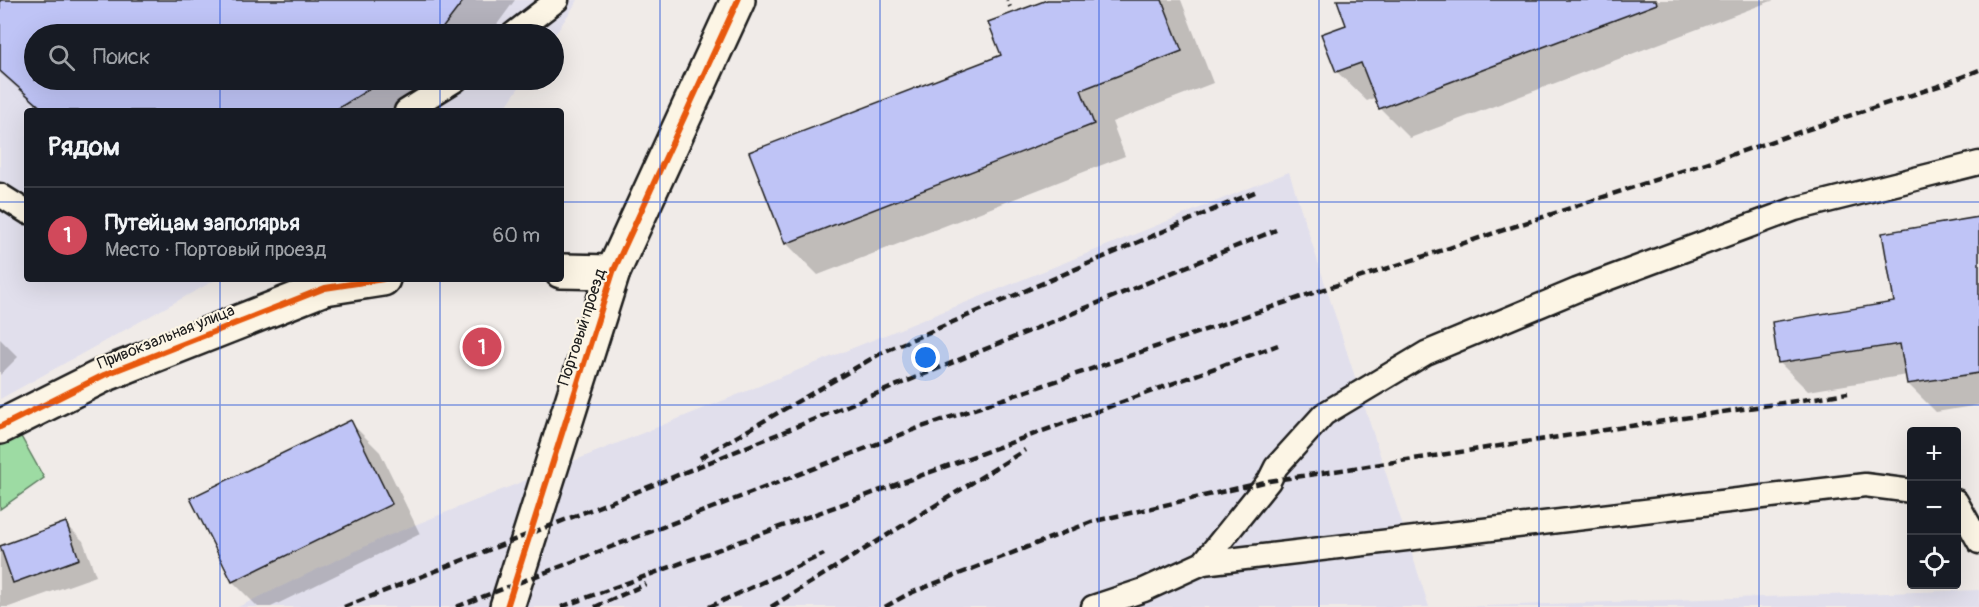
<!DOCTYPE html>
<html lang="ru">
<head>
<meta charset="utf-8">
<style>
	:root { --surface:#171b24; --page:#20242c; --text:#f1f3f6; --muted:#9ea1a6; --line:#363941; --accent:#d1495b }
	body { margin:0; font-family:Pangolin,sans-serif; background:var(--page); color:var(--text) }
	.controls { position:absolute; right:18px; bottom:18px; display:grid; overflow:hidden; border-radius:6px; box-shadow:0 6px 24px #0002 }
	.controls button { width:54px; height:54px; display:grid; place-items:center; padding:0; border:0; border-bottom:2px solid var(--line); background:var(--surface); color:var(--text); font:30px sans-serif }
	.you { position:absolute; left:926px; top:358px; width:21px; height:21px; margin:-15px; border:4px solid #fff; border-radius:50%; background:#1a73e8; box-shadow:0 0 0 9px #1a73e833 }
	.badge { display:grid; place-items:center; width:39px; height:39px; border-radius:50%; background:var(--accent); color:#fff; font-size:20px; font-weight:700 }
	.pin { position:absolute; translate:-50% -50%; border:3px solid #fff; box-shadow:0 2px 6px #0006 }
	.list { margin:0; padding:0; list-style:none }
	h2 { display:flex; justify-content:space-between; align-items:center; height:78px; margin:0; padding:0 24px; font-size:26px }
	h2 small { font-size:20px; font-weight:400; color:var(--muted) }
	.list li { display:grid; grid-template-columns:39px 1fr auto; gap:18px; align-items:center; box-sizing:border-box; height:96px; padding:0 24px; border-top:2px solid var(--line) }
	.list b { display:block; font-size:22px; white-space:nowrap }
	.list p { margin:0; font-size:20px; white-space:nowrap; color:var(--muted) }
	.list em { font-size:20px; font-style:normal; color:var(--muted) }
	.icon { flex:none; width:33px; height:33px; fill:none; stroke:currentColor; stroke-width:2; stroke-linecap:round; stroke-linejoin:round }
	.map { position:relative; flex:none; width:1979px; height:607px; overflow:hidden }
	.search { position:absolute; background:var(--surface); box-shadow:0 6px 24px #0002; left:24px; top:24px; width:540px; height:66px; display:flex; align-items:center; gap:15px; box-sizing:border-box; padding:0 21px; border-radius:33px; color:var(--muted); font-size:22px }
	.panel { position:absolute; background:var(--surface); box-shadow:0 6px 24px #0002; left:24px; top:108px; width:540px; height:174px; border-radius:6px }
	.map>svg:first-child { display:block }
	.built { fill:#e1dfec }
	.green { fill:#9ddba3; stroke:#5c7c60; stroke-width:1.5 }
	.shadow { fill:#0003 }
	.building { fill:#bfc4f6; stroke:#1c1c1c; stroke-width:1.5 }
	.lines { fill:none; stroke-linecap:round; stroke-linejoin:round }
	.service-casing { stroke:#1c1c1c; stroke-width:27 }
	.minor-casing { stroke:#1c1c1c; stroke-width:38 }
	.tertiary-casing { stroke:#1c1c1c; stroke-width:38 }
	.path { stroke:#1c1c1c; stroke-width:4; stroke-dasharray:1.5 4.5; stroke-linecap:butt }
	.service { stroke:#fcf5e5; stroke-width:22 }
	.minor { stroke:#fcf5e5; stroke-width:33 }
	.tertiary { stroke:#fcf5e5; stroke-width:33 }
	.rail { stroke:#1c1c1c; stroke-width:4.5; stroke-dasharray:9 4.5; stroke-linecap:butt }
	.cycleway-casing { stroke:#fcf5e5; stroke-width:10 }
	.cycleway { stroke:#e8590c; stroke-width:6 }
	.grid { fill:none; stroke:#1d4ed8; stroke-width:1.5; stroke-opacity:0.55 }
	.labels { text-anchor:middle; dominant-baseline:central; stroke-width:4.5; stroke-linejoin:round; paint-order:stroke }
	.street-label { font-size:16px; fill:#1c1c1c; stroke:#fcf5e5 }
</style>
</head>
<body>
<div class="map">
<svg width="1979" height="607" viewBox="0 0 1979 607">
	<rect width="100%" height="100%" fill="#f0ebe8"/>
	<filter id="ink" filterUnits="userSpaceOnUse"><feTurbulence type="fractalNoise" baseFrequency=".0167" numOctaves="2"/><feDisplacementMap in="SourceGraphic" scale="12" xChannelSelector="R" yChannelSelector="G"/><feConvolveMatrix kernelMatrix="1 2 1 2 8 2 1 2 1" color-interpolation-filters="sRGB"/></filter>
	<g filter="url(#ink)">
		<!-- built -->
		<g class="built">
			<path d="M0 0H578L554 36 34 34V80H524L503 111H27V279H217L0 399Z"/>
			<path d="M1289 172 1429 607H238L385 537Z"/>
			<path d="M1979 590V607H1454Z"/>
		</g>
		<!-- green -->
		<path class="green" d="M19 433 44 478 0 509V443Z"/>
		<!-- shadow -->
		<g class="shadow">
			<path d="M0 0H515L490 34H34V80H456L411 111H47L43 108 42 110 0 73Z"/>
			<path d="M1050 0H1181L1213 83 1112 122 1125 156 818 275 786 243 1003 56Z"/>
			<path d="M1338 0H1774L1410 138 1381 109 1376 97 1367 101 1337 72 1348 25Z"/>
			<path d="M1979 219V405L1936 412 1908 384 1907 375 1808 391 1780 363 1896 304Z"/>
			<path d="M0 339 18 357 0 375Z"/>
			<path d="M350 422 380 452 420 534 271 607H258L233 582Z"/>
			<path d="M66 524 83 541 96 576 9 607H0V548Z"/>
		</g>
		<!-- building -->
		<g class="building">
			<path d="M0 0H464L438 34H34V80H384L334 111H45L0 71Z"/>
			<path d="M1047 0H1162L1182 51 1081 90 1094 124 785 244 749 152 1001 55 988 22Z"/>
			<path d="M1337 0H1656L1657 4 1379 109 1361 63 1336 72 1321 34 1346 25Z"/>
			<path d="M1979 217V373L1907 384 1900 344 1778 363 1772 322 1894 302 1882 233Z"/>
			<path d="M351 420 392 504 232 582 190 498Z"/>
			<path d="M66 522 79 559 13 583 0 546Z"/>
		</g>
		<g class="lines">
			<defs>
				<g id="service">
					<path d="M513 34 557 0"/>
					<path d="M406 111 456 80"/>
					<path d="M0 195 27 212"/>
					<path d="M1956 501 1979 542"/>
					<path d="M1203 563 1865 485 1912 491"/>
					<path d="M1093 607 1144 590 1203 563 1269 481 1276 467 1324 414 1426 353 1577 290 1795 209 1979 163"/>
				</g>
				<g id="minor">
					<path d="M561 271 613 272"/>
					<path d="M0 427 104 375 325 288 383 279"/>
				</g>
				<path id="tertiary" d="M507 607 613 272 738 0"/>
			</defs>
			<!-- service casing -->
			<use href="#service" class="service-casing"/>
			<!-- minor casing -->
			<use href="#minor" class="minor-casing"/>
			<!-- tertiary casing -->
			<use href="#tertiary" class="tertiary-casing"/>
			<!-- path -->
			<path class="path" d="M1007 0 1011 9"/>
			<!-- service -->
			<use href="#service" class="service"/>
			<!-- minor -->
			<use href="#minor" class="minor"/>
			<!-- tertiary -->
			<use href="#tertiary" class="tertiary"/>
			<!-- rail -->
			<g class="rail">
				<path d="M700 458 883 352 1257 191"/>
				<path d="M344 607 656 484 1276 230"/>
				<path d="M456 607 913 430 1307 295 1942 85 1979 70"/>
				<path d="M561 607 1278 345"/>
				<path d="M595 607 646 584"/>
				<path d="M709 607 824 554"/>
				<path d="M771 607 1025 450"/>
				<path d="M885 607 908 594 1091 522 1269 481 1848 393"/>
			</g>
			<defs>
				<g id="cycleway">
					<path d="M0 427 104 375 325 288 383 279"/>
					<path d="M507 607 613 272 738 0"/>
				</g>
			</defs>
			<!-- cycleway casing -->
			<use href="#cycleway" class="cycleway-casing"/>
			<!-- cycleway -->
			<use href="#cycleway" class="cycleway"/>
		</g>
	</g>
	<!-- grid -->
	<path class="grid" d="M220 0V34M440 0V34M660 0V607M880 0V607M1099 0V607M1319 0V607M1539 0V607M1759 0V607M220 80V111M440 80V111M0 202H27M561 202H1979M220 279V607M440 279V607M0 405H1979"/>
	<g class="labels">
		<!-- street labels -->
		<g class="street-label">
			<text transform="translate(582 327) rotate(-72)">Портовый проезд</text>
			<text transform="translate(166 337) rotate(-22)">Привокзальная улица</text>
		</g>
	</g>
</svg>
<div class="controls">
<button>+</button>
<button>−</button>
<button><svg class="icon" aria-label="locate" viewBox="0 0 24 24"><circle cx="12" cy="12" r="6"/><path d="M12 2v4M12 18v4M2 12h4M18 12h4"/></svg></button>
</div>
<div class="you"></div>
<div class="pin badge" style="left:482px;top:347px">1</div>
<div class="search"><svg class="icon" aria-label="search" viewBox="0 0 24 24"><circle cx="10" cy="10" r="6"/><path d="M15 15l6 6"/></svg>Поиск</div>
<section class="panel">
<h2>Рядом<small></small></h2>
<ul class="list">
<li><span class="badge">1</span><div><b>Путейцам заполярья</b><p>Место · Портовый проезд</p></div><em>60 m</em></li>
</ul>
</section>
</div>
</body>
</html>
